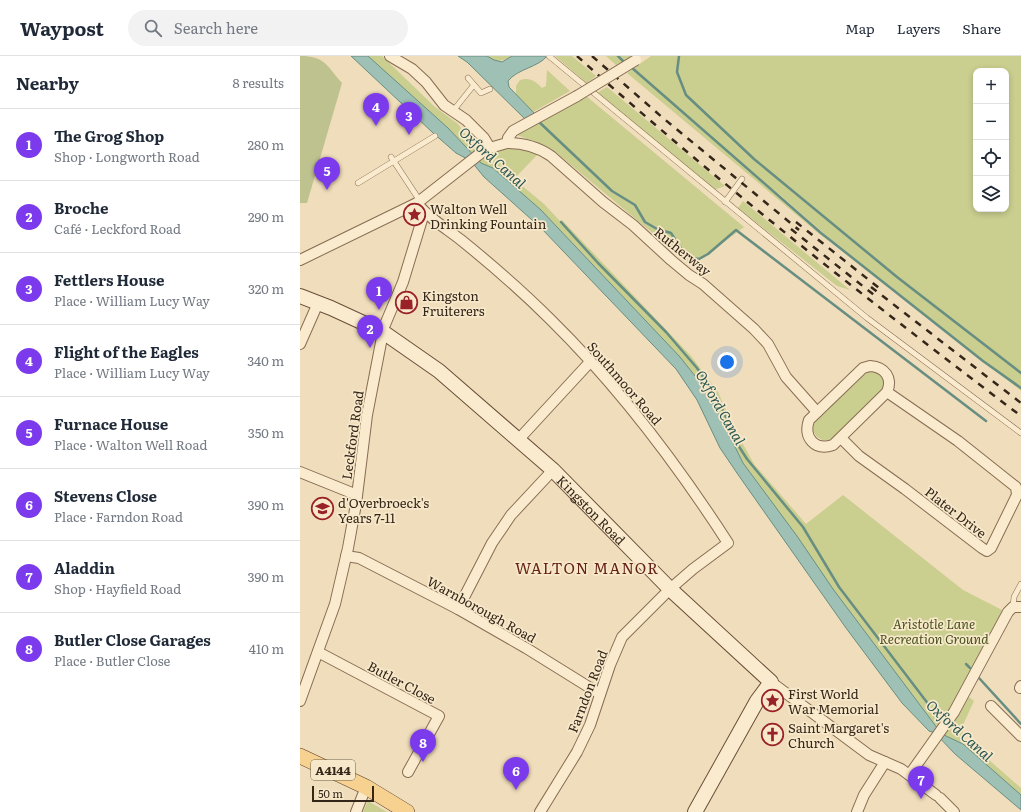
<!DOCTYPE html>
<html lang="en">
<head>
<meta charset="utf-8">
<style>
	:root { --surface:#fff; --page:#f2f2f3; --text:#1f2937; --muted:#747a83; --line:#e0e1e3; --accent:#7c3aed }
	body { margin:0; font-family:Literata,serif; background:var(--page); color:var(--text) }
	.controls { position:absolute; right:12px; top:12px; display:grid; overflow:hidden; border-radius:8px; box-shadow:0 2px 6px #0003 }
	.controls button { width:36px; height:36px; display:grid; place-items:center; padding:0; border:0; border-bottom:1px solid var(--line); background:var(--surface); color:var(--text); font:20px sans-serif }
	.scale { position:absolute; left:12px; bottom:10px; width:62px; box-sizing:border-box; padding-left:4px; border:2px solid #35261a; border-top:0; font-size:11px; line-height:14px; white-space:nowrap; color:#35261a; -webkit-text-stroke:3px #f7e8ca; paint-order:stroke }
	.you { position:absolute; left:427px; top:306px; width:14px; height:14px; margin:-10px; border:3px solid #fff; border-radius:50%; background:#1a73e8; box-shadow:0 0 0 6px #1a73e833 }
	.badge { display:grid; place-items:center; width:26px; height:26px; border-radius:50%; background:var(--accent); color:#fff; font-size:13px; font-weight:700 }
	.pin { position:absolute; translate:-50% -33px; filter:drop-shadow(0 1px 2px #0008) }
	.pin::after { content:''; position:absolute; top:21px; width:14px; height:12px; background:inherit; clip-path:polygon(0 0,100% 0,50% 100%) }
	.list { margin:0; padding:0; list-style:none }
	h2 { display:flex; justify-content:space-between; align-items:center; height:52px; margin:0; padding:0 16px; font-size:17px }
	h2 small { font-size:13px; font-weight:400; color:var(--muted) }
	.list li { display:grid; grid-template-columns:26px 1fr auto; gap:12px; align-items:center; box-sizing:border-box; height:72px; padding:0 16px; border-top:1px solid var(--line) }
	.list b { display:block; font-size:15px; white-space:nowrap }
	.list p { margin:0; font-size:13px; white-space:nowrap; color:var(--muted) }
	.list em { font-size:13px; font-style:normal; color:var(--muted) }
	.icon { flex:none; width:22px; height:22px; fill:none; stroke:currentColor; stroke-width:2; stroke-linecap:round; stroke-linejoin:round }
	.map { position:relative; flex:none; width:721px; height:756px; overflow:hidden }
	header { display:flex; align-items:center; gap:24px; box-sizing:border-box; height:56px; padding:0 20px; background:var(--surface); border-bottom:1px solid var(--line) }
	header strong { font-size:19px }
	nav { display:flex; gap:22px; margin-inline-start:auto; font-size:14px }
	.search { width:280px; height:36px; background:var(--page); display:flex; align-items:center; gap:10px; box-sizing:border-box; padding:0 14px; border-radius:22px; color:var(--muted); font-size:15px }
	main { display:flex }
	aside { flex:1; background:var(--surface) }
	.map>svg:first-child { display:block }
	.green { fill:#cace8f; fill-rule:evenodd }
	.cemetery { fill:#bec28f }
	.water { fill:#9fc0b5; stroke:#678e82 }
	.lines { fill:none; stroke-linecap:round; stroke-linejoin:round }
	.stream { stroke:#678e82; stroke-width:2.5 }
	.lane-casing { stroke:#876d54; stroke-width:6 }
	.street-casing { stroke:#876d54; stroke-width:12 }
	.secondary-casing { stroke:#694e38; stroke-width:16 }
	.primary-casing { stroke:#543b29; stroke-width:16 }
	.lane { stroke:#fbebce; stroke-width:5 }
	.street { stroke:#fbebce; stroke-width:10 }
	.secondary { stroke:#fbebce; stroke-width:14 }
	.primary { stroke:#f7d18f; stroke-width:15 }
	.rail { stroke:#35261a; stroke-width:2.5; stroke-dasharray:7 7; stroke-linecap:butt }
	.street-bridge-casing { stroke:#876d54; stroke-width:12; stroke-linecap:butt }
	.street-bridge { stroke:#fbebce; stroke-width:10 }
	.labels { text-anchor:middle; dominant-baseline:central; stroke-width:3.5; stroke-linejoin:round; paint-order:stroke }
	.shield { fill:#f7e8ca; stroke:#6f604f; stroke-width:1 }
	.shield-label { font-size:12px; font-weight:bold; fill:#35261a }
	.poi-label { font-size:13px; fill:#35261a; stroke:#f7e8ca; text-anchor:start }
	.street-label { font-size:13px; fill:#35261a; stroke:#f7e8ca }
	.park-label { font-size:13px; font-style:italic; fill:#49531f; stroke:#f7e8ca }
	.water-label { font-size:14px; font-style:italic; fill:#285651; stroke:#f7e8ca }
	.quarter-label { font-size:15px; letter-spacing:1px; fill:#642317; stroke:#f7e8ca }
</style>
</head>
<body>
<header>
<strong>Waypost</strong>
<div class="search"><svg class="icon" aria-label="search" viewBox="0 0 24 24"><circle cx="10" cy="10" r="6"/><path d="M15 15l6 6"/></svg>Search here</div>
<nav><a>Map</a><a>Layers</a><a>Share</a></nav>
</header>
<main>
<aside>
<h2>Nearby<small>8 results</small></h2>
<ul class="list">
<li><span class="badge">1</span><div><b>The Grog Shop</b><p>Shop · Longworth Road</p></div><em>280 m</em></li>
<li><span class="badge">2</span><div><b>Broche</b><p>Café · Leckford Road</p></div><em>290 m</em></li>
<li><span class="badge">3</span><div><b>Fettlers House</b><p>Place · William Lucy Way</p></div><em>320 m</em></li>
<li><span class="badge">4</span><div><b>Flight of the Eagles</b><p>Place · William Lucy Way</p></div><em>340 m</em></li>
<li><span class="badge">5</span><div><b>Furnace House</b><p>Place · Walton Well Road</p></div><em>350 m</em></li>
<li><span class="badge">6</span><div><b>Stevens Close</b><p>Place · Farndon Road</p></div><em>390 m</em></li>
<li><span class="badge">7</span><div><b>Aladdin</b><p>Shop · Hayfield Road</p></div><em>390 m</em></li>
<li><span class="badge">8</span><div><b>Butler Close Garages</b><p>Place · Butler Close</p></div><em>410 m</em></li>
</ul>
</aside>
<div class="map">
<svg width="721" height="756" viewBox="0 0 721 756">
	<rect width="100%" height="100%" fill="#f0ddbb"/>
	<!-- green -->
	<g class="green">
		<path d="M68 0H82L135 51 158 68 178 96 187 101C201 89 221 92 238 98L214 123 244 148 260 165 262 164 391 300 418 336 434 372 454 408 506 468 543 439 663 534 704 555 648 657 645 660 629 651 640 664 651 670 669 641 674 645 662 671 665 683 721 732V739L663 688 646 680 633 666 533 533 497 480 443 407 416 352 403 330 380 301 241 154 193 112 181 107 148 72Z"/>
		<path d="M187 0H212C203 5 196 8 187 0Z"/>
		<path d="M255 0H272L296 20 287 27Z"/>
		<path d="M306 0H332L316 9Z"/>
		<path d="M351 0H721V335L536 188 471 131 529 186 327 17ZM676 15H706V153H676Z"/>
		<path d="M247 14 270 35 233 56 216 38V30L220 24C230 21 235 25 242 32L246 30Z"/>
		<path d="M307 31 425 130 414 134 297 37Z"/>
		<path d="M286 40 444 171 392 210 252 93 217 79Z"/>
		<path d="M443 145 550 234 537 230 438 152Z"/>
		<path d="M571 313 584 316V333L533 383C524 386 518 384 513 375L515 365Z"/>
		<path d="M68 745 87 756H63Z"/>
	</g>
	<!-- cemetery -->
	<path class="cemetery" d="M0 0C25 0 26 9 42 27L7 147H0Z"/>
	<!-- water -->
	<g class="water">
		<path d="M51 0H68L148 72 181 107 193 112 241 154 380 301 403 330 416 352 443 407 497 480 533 533 638 673 646 680 663 688 721 739V754L655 698 635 677 629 675 602 647 546 572 439 420 420 392 397 344 376 313 241 172 184 121 171 105 156 97 132 76Z"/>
		<path d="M158 0H187L194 4 202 6 212 0H247C239 11 217 13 208 25L209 31 236 59 226 64 167 6Z"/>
	</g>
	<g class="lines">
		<!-- stream -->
		<g class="stream">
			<path d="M318 0 325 7"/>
			<path d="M379 0 377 16 386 39 454 103 597 221 721 317"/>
			<path d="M331 11 521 177 683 305 721 332"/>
			<path d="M237 64 312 135 335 149 345 166 357 173 371 177 384 197 392 202 399 203 408 198 436 174 686 365"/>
			<path d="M261 166 298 207 366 276 397 312 418 343 438 389 447 403 503 471 539 531 629 649"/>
			<path d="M666 608 670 612"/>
			<path d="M679 622 721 668"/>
		</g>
		<defs>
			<g id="lane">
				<path d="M249 0 567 262 721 377"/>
				<path d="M168 22 181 37 190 33"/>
				<path d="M153 55 173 30"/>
				<path d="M91 101 120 145"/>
				<path d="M58 127 135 80"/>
				<path d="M425 146 442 123"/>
				<path d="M713 551 714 541 721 528"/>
			</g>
			<g id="street">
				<path d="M90 0 112 13 126 26 144 49 166 64 184 82 190 92"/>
				<path d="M207 87C223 87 238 91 251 100L303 146 333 169 371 204 389 219 403 228 454 273 468 288 486 321 517 356"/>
				<path d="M117 147C126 160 147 173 161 184 192 209 223 236 251 264 319 331 377 408 428 487L393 513 370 533 322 581 310 609 290 669 277 696 240 756"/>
				<path d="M0 204 117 147 186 93 207 87 208 82 213 75 277 40"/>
				<path d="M0 288 18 247"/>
				<path d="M570 310C585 311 593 322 587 336L533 389C515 395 503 382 509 364L563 312Z"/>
				<path d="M541 382 559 400 605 433 682 492 687 495 691 492 717 439 716 431 658 385 587 336"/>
				<path d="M219 383 290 306"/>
				<path d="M0 416 57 439"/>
				<path d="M46 500 59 502 158 553 226 592 300 638"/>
				<path d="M158 553 192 487 211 459 253 414"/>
				<path d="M18 596 139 660 108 716"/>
				<path d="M471 626 569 699 601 713 636 739"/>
				<path d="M720 632 721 630"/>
				<path d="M0 645 35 548 48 492 56 448 67 359 84 271 103 226 124 157"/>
				<path d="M691 650 721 680"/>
				<path d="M610 718 654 656 708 556 713 551H721"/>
				<path d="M640 742 654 756"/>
				<path d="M56 756 66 731"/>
				<path d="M557 756 564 739 585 706"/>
			</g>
			<g id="secondary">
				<path id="s1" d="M0 240 31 252 83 276 139 315 253 414 370 533 471 626 457 645 395 756"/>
			</g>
			<path id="primary" d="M0 700 66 731 107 756"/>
		</defs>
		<!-- lane casing -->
		<use href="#lane" class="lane-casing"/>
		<!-- street casing -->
		<use href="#street" class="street-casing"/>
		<!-- secondary casing -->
		<use href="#secondary" class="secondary-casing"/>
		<!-- primary casing -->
		<use href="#primary" class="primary-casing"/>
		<!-- lane -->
		<use href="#lane" class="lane"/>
		<!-- street -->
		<use href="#street" class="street"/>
		<!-- secondary -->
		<use href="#secondary" class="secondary"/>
		<!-- primary -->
		<use href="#primary" class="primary"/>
		<!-- rail -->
		<g class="rail">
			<path d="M277 0C418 127 569 245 721 360"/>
			<path d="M292 0 363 62 499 174"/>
			<path d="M496 166 579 232"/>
			<path d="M491 173 574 239"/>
			<path d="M571 231 721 347"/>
		</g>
		<defs>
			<path id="street-bridge" d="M277 40 336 4"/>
		</defs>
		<!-- street-bridge casing -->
		<use href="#street-bridge" class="street-bridge-casing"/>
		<!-- street-bridge -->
		<use href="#street-bridge" class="street-bridge"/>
	</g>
	<!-- icons -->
	<defs>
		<symbol id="sight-ring" viewBox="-11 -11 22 22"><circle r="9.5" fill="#f7e8ca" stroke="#992128" stroke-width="1.5"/><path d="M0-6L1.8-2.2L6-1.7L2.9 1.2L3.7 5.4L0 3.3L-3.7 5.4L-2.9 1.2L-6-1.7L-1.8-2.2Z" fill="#992128"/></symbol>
		<symbol id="shop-ring" viewBox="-11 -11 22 22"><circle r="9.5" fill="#f7e8ca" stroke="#992128" stroke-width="1.5"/><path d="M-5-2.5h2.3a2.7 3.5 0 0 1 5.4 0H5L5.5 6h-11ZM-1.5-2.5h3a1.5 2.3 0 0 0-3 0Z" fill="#992128"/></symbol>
		<symbol id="school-ring" viewBox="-11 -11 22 22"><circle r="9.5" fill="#f7e8ca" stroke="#992128" stroke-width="1.5"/><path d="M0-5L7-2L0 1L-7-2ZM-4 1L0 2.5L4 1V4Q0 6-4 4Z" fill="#992128"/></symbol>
		<symbol id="church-ring" viewBox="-11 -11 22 22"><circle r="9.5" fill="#f7e8ca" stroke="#992128" stroke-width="1.5"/><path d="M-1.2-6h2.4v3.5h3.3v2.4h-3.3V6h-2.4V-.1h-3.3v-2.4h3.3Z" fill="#992128"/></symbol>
	</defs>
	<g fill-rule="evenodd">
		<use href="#sight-ring" x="102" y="146" width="25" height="25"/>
		<use href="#shop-ring" x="94" y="234" width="25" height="25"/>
		<use href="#school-ring" x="10" y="440" width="25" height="25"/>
		<use href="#sight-ring" x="460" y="632" width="25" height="25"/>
		<use href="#church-ring" x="460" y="666" width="25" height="25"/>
	</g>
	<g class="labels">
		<!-- shield labels -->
		<rect class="shield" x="11" y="704" width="44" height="20" rx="3"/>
		<g class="shield-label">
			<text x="33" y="714">A4144</text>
		</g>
		<!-- poi labels -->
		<g class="poi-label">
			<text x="130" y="152">Walton Well<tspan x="130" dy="15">Drinking Fountain</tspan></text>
			<text x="122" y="239">Kingston<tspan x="122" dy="15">Fruiterers</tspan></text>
			<text x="38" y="446">d'Overbroeck's<tspan x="38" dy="15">Years 7-11</tspan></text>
			<text x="488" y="637">First World<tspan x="488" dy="15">War Memorial</tspan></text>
			<text x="488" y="671">Saint Margaret's<tspan x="488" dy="15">Church</tspan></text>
		</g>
		<!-- street labels -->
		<g class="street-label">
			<text transform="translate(383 195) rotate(39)">Rutherway</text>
			<text transform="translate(325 327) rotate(49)">Southmoor Road</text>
			<text transform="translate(52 379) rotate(-82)">Leckford Road</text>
			<text stroke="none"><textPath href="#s1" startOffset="365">Kingston Road</textPath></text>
			<text transform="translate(656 456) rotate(38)">Plater Drive</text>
			<text transform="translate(182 553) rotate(29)">Warnborough Road</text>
			<text transform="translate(102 626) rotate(28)">Butler Close</text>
			<text transform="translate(287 635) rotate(-69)">Farndon Road</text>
		</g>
		<!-- park labels -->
		<g class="park-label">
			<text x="634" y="567">Aristotle Lane<tspan x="634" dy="15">Recreation Ground</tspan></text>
		</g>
		<!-- water labels -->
		<g class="water-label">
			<text transform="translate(193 101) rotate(42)">Oxford Canal</text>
			<text transform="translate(421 351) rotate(60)">Oxford Canal</text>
			<text transform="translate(660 674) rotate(42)">Oxford Canal</text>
		</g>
		<!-- quarter labels -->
		<g class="quarter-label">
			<text x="287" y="511">WALTON MANOR</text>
		</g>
	</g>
</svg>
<div class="controls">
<button>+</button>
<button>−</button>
<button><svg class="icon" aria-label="locate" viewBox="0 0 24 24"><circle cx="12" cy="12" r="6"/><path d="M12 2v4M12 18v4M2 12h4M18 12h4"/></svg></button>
<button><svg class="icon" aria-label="layers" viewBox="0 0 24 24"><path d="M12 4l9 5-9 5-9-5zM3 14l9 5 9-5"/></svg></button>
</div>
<div class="scale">50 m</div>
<div class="you"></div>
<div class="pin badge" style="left:79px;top:254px">1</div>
<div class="pin badge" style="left:70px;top:292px">2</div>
<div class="pin badge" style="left:109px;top:79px">3</div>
<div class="pin badge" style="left:76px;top:70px">4</div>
<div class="pin badge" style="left:27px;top:134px">5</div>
<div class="pin badge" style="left:216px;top:734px">6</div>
<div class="pin badge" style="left:621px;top:743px">7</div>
<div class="pin badge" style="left:123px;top:706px">8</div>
</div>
</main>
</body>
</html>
